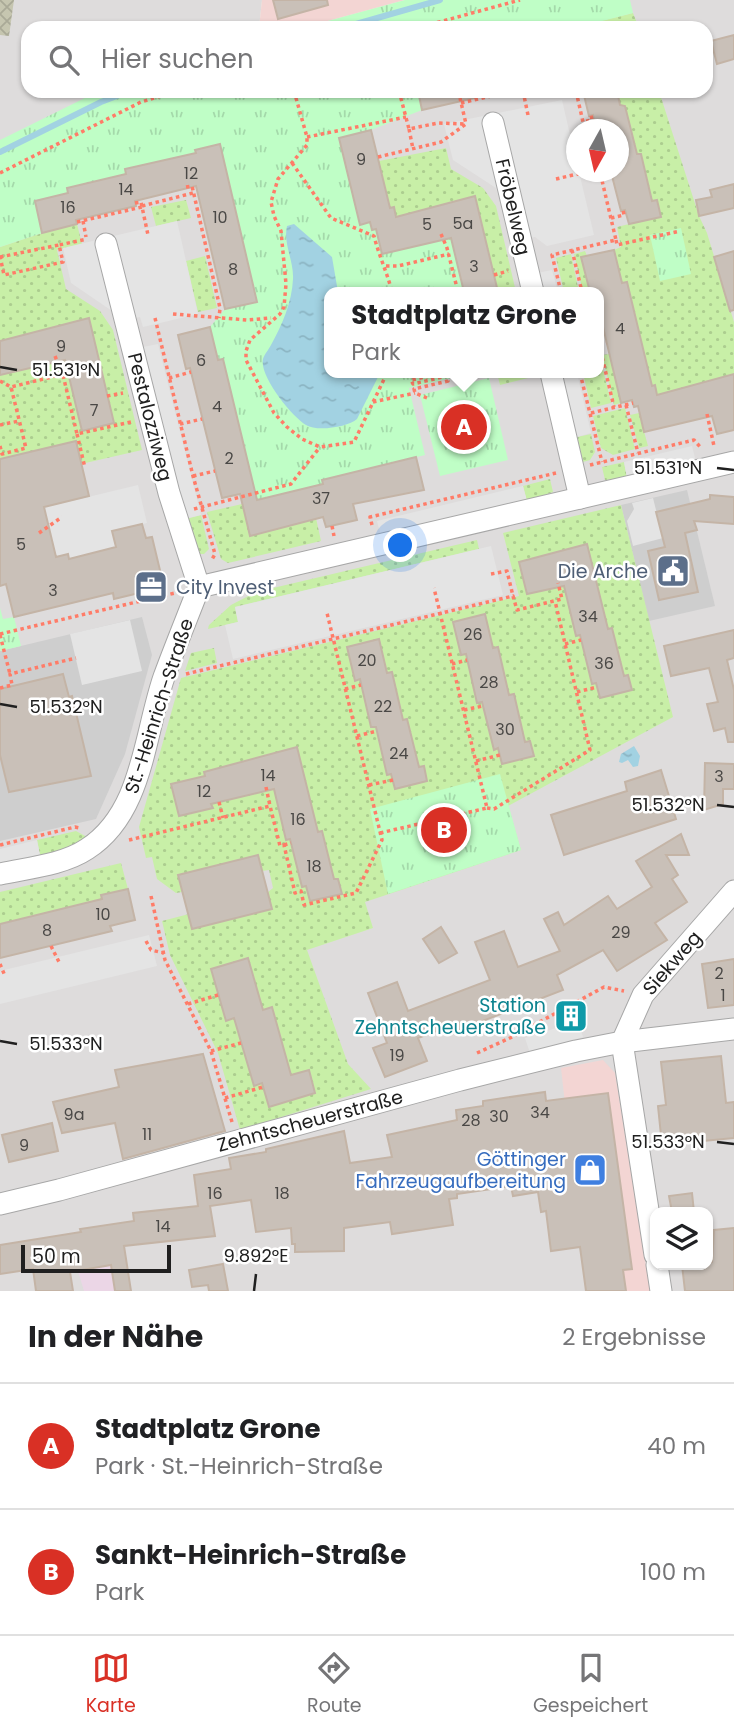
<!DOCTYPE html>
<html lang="de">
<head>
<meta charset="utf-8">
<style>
	:root { --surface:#fff; --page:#f2f2f2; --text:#202124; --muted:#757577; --line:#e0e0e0; --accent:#d93025 }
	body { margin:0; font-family:Poppins,sans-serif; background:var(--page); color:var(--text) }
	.controls { position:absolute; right:21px; bottom:21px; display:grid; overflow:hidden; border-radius:14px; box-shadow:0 2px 5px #0004 }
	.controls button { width:63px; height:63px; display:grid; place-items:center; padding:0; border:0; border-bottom:2px solid var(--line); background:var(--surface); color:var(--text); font:35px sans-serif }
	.compass { position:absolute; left:566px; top:119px; width:63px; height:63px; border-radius:50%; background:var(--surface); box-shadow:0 2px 5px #0004; rotate:188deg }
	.scale { position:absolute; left:21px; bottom:18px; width:150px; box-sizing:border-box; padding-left:7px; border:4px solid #202020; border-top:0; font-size:19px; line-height:24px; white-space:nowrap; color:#202020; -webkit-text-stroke:5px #fff; paint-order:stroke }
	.you { position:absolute; left:401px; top:546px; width:24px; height:24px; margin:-18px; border:5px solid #fff; border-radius:50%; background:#1a73e8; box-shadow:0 0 0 10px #1a73e833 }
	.badge { display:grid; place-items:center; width:46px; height:46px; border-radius:50%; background:var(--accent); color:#fff; font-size:23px; font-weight:700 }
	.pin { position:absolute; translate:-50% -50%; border:4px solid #fff; box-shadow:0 2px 7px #0006 }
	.popup { position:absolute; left:324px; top:287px; width:280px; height:91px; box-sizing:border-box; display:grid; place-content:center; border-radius:14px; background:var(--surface); filter:drop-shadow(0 2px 5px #0005); font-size:23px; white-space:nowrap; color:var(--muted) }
	.popup b { font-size:26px; color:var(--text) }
	.popup::after { content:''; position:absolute; left:50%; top:100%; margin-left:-14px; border:14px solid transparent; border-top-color:var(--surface) }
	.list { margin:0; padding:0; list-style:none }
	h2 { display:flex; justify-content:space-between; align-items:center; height:91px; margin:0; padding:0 28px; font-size:30px }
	h2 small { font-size:23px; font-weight:400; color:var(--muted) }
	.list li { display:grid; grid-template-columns:46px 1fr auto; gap:21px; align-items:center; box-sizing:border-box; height:126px; padding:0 28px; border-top:2px solid var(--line) }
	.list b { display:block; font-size:26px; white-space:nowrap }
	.list p { margin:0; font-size:23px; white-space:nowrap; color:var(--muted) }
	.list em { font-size:23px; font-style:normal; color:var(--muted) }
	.icon { flex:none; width:38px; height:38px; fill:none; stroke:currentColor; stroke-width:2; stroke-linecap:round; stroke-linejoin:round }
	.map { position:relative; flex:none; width:734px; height:1291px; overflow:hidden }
	.search { position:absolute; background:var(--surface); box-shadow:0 2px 5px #0004; left:21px; right:21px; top:21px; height:77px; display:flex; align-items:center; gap:18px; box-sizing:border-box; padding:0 24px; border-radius:21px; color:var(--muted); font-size:26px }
	.sheet { height:343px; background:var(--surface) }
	nav { display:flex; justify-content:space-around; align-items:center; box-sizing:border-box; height:98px; border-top:2px solid var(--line); background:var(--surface); font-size:19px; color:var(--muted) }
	nav a { display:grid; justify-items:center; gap:4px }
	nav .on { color:var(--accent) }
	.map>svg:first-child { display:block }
	.residential { fill:#dedcdc; fill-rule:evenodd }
	.commercial { fill:#f3d5d3 }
	.industrial { fill:#ebd6e6 }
	.religious { fill:#cecece }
	.construction { fill:url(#construction-cross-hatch) }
	.grass { fill:url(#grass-dots) }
	.park { fill:url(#park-tufts) }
	.parking { fill:#e4e4e4 }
	.water { fill:url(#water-ripples) }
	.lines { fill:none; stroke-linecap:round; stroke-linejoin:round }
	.stream { stroke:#a2d2e2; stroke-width:6 }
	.building { fill:#c9c0b8; stroke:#c4b4a6; stroke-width:2 }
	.minor-casing { stroke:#a7a7a7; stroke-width:23 }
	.path { stroke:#ff7c68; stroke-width:3.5; stroke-dasharray:3.5 3.5; stroke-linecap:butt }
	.minor { stroke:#fff; stroke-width:21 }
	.ticks { fill:none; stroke:#202020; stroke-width:2.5 }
	.labels { text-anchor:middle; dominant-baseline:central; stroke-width:5; stroke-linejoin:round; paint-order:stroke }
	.number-label { font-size:16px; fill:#4a4846 }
	.street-label { font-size:19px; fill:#202020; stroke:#fff }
	.service-label { font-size:19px; fill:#4e5e75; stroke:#fff; text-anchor:end }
	.culture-label { font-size:19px; fill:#0d838f; stroke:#fff; text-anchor:end }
	.shop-label { font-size:19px; fill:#366cbe; stroke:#fff; text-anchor:end }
	.ticks-label { font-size:18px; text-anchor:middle; fill:#202020; stroke:#fff; stroke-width:5; stroke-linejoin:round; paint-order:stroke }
</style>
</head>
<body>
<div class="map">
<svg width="734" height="1291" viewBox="0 0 734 1291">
	<defs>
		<pattern id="construction-cross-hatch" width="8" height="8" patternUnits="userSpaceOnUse" patternTransform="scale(1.75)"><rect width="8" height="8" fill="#c6c6b0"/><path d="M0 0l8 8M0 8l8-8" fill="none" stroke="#aaaa97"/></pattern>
		<pattern id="grass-dots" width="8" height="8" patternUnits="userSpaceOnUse" patternTransform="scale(1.75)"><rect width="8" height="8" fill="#c8efa7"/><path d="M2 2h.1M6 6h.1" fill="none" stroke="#accd8f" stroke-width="1.8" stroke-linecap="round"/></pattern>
		<pattern id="park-tufts" width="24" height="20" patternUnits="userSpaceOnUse" patternTransform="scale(1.75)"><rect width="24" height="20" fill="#bffec6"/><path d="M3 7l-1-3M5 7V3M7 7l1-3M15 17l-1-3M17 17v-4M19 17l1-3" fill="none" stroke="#a4d9aa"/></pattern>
		<pattern id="water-ripples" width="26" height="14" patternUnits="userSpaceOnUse" patternTransform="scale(1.75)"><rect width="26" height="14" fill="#a2d2e2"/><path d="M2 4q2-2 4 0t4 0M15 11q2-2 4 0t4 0" fill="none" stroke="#8bb4c2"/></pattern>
	</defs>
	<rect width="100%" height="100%" fill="#f1ede5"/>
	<!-- residential -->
	<path class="residential" d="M0 0H262L259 28H28V91H706V28H302L407 0H734V1291H0ZM576 130H618V172H576ZM329 292H599V373H329ZM655 1212H708V1265H655Z"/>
	<!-- commercial -->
	<g class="commercial">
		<path d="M262 0H405L302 28H259Z"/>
		<path d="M603 1060 615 1073 650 1291H586L561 1068Z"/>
	</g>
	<!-- industrial -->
	<path class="industrial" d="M127 1263 131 1291H84L78 1271Z"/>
	<!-- religious -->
	<g class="religious">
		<path d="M687 490 715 606 649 621 621 505Z"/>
		<path d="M142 617 152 655 125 754 96 819 0 841V651Z"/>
	</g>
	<!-- construction -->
	<path class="construction" d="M0 0H14L9 36 0 35Z"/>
	<!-- grass -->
	<g class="grass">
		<path d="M633 13 639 28H602L600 21Z"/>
		<path d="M617 91H659L699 216 707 233 734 322V374L712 380 713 386H694L657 395 655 386H652L627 282 622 283 614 250 621 247 617 227 661 216 657 201H652L641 154H637L625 106 620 107Z"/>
		<path d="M371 130 379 161 446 148 451 169 483 188 496 206 516 292H464L450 235 441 240 382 254 360 225 339 138Z"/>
		<path d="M186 200 191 218 156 226 151 207Z"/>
		<path d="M77 224 82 244 57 250 66 289 100 311 113 330 142 450 81 464 75 441 0 459V247L42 233Z"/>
		<path d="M585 251 587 256 582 258 590 292H583L574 254Z"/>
		<path d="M571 254 579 292H564L556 258Z"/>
		<path d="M205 256 217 308 198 312 186 261Z"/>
		<path d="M599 352 611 403 591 408 583 373H599Z"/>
		<path d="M609 354 621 403 614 405 602 355Z"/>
		<path d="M497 373H535L536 376 500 385Z"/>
		<path d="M625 408 635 449 613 455 601 448 593 416Z"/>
		<path d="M639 413 648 446 639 448 630 415Z"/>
		<path d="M591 434 595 452 590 460 583 462 577 437Z"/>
		<path d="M624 462 627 478 605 480 602 467Z"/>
		<path d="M550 479 553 492 527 501 523 486Z"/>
		<path d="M242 504 250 536 316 518 321 541 228 563 221 559 207 512Z"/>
		<path d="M621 505 673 717 508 806 521 850 365 902 373 928 307 950 348 1064 371 1089 240 1130 218 1053 170 955 162 921 189 914 193 929 271 909 267 893 273 888 269 870 262 871 257 855 179 875 182 892 176 893 157 879 152 857 146 858 139 827 181 678 519 596 503 533Z"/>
		<path d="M201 515 209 549 204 554H198L185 519Z"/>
		<path d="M477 540 479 549 235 607 238 622 208 629 209 625 231 605 256 592Z"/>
		<path d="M214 648 217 663 185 671 191 653Z"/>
		<path d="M76 831 87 837 68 848 40 855 37 840Z"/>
		<path d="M121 863 128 889 102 895V899L0 924V892Z"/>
	</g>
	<!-- park -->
	<g class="park">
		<path d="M405 0H630L633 13 575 28H302Z"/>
		<path d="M99 91H418L422 110 371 130 339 139 360 224 370 222 376 229 382 254 441 241 450 235 464 292H329V373H472L409 388 425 455 323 480V484L257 500 210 327 225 309 257 301 220 145 195 150 197 157 67 188 68 193 35 200 42 233 0 247V140Z"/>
		<path d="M681 228 691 274 660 281 650 235Z"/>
		<path d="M489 378 508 460 440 476 420 395Z"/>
		<path d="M0 608 3 619 14 617 21 646 0 651Z"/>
		<path d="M500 774 521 850 388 894 370 809Z"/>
	</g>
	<!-- parking -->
	<g class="parking">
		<path d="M562 100 576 161V172H579L594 235 547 246 535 237 512 241 496 188 453 160 444 124Z"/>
		<path d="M177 221 198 314 143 327 140 317 117 322 112 311 71 283 63 248Z"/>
		<path d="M552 270 558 292H542L537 273Z"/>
		<path d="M158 344 201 515 185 519 143 347Z"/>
		<path d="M561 373H577L591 433 577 437Z"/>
		<path d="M692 446 696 462 627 478 624 462Z"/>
		<path d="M138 485 147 523 113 531 118 554 47 564 34 510Z"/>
		<path d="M523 486 527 501 381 536 377 521Z"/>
		<path d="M653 498 663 538 633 546 627 521 634 509 632 503Z"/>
		<path d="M491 546 503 595 233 659 225 625 238 622 235 607Z"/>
		<path d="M130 620 142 671 82 685 70 634Z"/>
		<path d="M37 840 40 855 0 865V849Z"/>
		<path d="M149 935 157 966 0 1004V971Z"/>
		<path d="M578 1021 583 1037 530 1053 525 1038Z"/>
	</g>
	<!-- water -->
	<g class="water">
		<path d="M294 224 332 257 338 292H329V373H380L357 419C348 427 317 432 306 425 292 417 259 376 263 359 264 355 269 349 271 345 282 325 292 302 293 279 294 261 283 244 287 226Z"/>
		<path d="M634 746 640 756 638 766 633 767 628 760 622 763 619 762 621 754Z"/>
	</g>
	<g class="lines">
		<!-- stream -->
		<g class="stream">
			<path d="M342 28 440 0"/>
			<path d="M0 152 101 102 130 91"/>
		</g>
	</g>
	<!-- building -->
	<g class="building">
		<path d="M273 0H327L328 5 278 19Z"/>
		<path d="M734 35V59L717 64 711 41Z"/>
		<path d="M418 91H475V98L422 110Z"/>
		<path d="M583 91H617L620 105 625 106 637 154H641L652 201 657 200 661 217 629 224 625 210 621 211 611 172H619V130H596L593 115 589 116Z"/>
		<path d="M371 130 390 208 394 207 396 217 475 196 498 292H464L451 238 382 254 376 229 372 230 370 222 360 225 339 138Z"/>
		<path d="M220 144 257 302 225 309 196 186 135 201 136 206 76 220 77 224 42 233 35 201 68 193 67 188 126 174 125 169 196 153 195 150Z"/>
		<path d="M734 184V208L699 216 696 200 712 197 710 190Z"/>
		<path d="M614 250 622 283 627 282 652 386 655 385 657 395 734 374V430L717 434 712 416 644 432 638 406 634 407 632 400 621 403 599 310V292H590L581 257Z"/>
		<path d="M734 251V310L730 311 714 257Z"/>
		<path d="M89 318 114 423 82 431 65 360 0 375V341Z"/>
		<path d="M210 327 218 360 223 359 257 500 323 484 322 480 416 457 424 490 353 504 357 520 326 527 323 517 250 536 240 494 222 498 190 368 186 369 178 335Z"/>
		<path d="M76 441 89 496 44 507 56 557 68 554 69 559 116 547 112 531 142 524 146 538 152 537 164 587 114 599 113 593 14 617 6 584 0 586V459Z"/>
		<path d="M710 495 734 497V524L694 521 697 530 685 533 698 592 659 600 648 551 665 547 656 512 710 499Z"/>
		<path d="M587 544 608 629 612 628 624 676 628 675 632 690 600 698 596 683 592 684 580 635 576 636 564 586 527 594 519 562Z"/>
		<path d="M485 614 493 648 498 647 509 695 514 694 525 742 530 741 534 756 502 764 498 748 494 750 482 702 477 703 466 654 461 655 453 622Z"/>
		<path d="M734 630V658L727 660 734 690V742H728L725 728 714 731 707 704 718 702 709 668 671 676 664 646Z"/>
		<path d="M379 639 387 673 392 672 403 720 407 719 419 767 424 766 427 781 395 789 391 774 387 775 376 727H371L360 679 355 681 347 647Z"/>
		<path d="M63 674 69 697 72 696 91 776 9 792 0 755V689Z"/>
		<path d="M297 747 318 832 322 831 334 879H338L342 894 310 901 306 886 302 887 290 839 286 840 274 789 211 804 213 808 179 816 171 784 205 776 204 772Z"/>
		<path d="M705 763 734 764V789H723V804L704 810Z"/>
		<path d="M661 770 676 819 564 855 551 815 627 791 625 782Z"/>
		<path d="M681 834 689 855H666L678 875 672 879 687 902 655 923 667 940 617 971 603 950 557 975 563 990 454 1032 452 1025 418 1038 427 1061 385 1077 373 1048 387 1043 368 993 397 982 408 1011 490 980 475 942 504 931 518 967 560 951 544 919 558 912 564 925 608 896 617 909 652 887 636 861Z"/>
		<path d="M258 855 272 909 192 929 178 875Z"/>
		<path d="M128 889 135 920 110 926 112 931 0 958V924L102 899 101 895Z"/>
		<path d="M441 927 457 953 439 963 423 939Z"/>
		<path d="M248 958 263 1010 272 1007 291 1075 309 1070 315 1093 269 1107 262 1083 254 1086 234 1018 226 1021 211 969Z"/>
		<path d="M734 959V1005L708 1008 702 964Z"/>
		<path d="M203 1054 225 1131 123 1159 115 1123 62 1133 53 1102 119 1087 115 1070Z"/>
		<path d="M721 1056 726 1103 734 1102V1138L662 1145 658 1106 666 1105 661 1062Z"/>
		<path d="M545 1092 546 1101 608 1093 632 1269 623 1270 626 1291H586L580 1247 551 1251 546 1211 541 1212 538 1192 513 1196 511 1186 457 1194V1198L449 1199 453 1225 392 1234 390 1222 344 1228V1251L295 1252V1244H292L291 1228 256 1232 251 1200 210 1206 215 1236 124 1246 131 1291H115L111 1265 70 1272 73 1291H36L33 1269 0 1274V1245L81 1232 80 1229 134 1221 133 1213 198 1206 194 1175 231 1169 229 1158 266 1152V1149L344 1131 350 1163 392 1157 387 1135 457 1120 456 1110 483 1106V1101Z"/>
		<path d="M52 1123 58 1151 9 1162 2 1135Z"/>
		<path d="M692 1193 694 1212H672L669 1196Z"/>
		<path d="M734 1228V1291H685L682 1265H708V1262H712L714 1230Z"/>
		<path d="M223 1264 228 1291H209L208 1285 192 1287 189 1270Z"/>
	</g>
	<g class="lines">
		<defs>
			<g id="minor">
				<path d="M493 123 533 292"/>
				<path d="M106 244 169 493 199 587"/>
				<path d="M551 373 580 498"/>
				<path d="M0 874C27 868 63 865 87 849 143 813 144 735 164 677 175 647 187 618 199 587L734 462"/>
				<path d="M622 1042 655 1255"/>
				<path d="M622 1042 643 995 734 891"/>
				<path d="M0 1204 59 1190 460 1080 576 1051 622 1042 734 1029"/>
				<path d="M657 1265 661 1291"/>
			</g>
		</defs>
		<!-- minor casing -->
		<use href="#minor" class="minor-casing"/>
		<!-- path -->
		<g class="path">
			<path d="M417 28 520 0"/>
			<path d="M294 91 307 137V145L278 179 271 202 274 216 281 231 286 284 284 307 280 314 250 340 246 351V360L274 413 287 427 302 439 320 447 354 442 387 373"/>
			<path d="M399 91 409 129 438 123 466 124"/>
			<path d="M523 91 528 115"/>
			<path d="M576 91 583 122 592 120 591 115"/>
			<path d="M461 103 513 91"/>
			<path d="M409 129 413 149"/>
			<path d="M307 137 406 117"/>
			<path d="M378 157 441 142 466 124 460 98 457 99"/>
			<path d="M292 163 331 218 374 236C379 256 387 272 392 292"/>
			<path d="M0 173 141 102 177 91"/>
			<path d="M556 179 586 172"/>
			<path d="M186 187 192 186 220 308 219 318"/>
			<path d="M135 203 141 202 148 235"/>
			<path d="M142 206 193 193"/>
			<path d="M611 218 624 215 623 210"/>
			<path d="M83 221 86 237"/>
			<path d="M77 222 142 207"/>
			<path d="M441 234 447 248 458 292"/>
			<path d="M616 240 617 245 680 231"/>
			<path d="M572 250 582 292"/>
			<path d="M0 256 4 275 63 262 59 245 87 239"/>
			<path d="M0 257 59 245"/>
			<path d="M386 266H398L449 254"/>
			<path d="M494 275 508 271"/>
			<path d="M561 292 552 255 616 240 600 172"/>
			<path d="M173 314 247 320 271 318"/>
			<path d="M155 318 193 476 215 554 211 561"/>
			<path d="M599 344 614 407"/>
			<path d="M599 344 606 343"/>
			<path d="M55 356 63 375 77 434 131 422"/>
			<path d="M409 373H423"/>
			<path d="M580 373 602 462"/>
			<path d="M169 378 191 372"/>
			<path d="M0 381 11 387 68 373"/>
			<path d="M107 396 123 393"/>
			<path d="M427 398 415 393 414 389 448 381 447 376 413 384 411 380 444 373"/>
			<path d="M373 402 415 393"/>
			<path d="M626 405 638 453"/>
			<path d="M591 413 633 403"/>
			<path d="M707 414 714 446"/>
			<path d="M180 424 202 419"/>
			<path d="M0 425 19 421"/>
			<path d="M77 434 85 468"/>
			<path d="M0 446 2 454 26 448 11 387"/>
			<path d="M590 465 694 440 702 449"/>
			<path d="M193 476 215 471"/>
			<path d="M194 509 291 484 320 447"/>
			<path d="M372 525 370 517 556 473"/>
			<path d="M332 526 334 536"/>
			<path d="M39 533 62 517"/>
			<path d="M491 574 507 571 513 596"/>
			<path d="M0 634 175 593"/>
			<path d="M0 635 10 674"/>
			<path d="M565 644 581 640"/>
			<path d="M452 664 467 660"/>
			<path d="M186 674 513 596 517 610 562 599 558 583"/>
			<path d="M0 688 12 685 10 674 76 658"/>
			<path d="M345 689 361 685"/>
			<path d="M577 692 597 687"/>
			<path d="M464 710 483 706"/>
			<path d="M357 736 377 731"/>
			<path d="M476 761 500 755"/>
			<path d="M369 785 393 780"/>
			<path d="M266 787 270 806"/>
			<path d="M219 802 223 818"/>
			<path d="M487 808 494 809 590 750 555 601"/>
			<path d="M380 833 487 808 434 588"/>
			<path d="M129 840 270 806 280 846 284 845 295 893 301 891 304 905 356 893 382 840 327 613"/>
			<path d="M0 845 75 827 80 828"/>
			<path d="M284 845 291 843"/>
			<path d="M151 896 165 960 211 1051 232 1122"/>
			<path d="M146 941 151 950 164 953"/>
			<path d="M51 946 59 962"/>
			<path d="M0 964 5 976"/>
			<path d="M188 1004 218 995"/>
			<path d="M211 1051 241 1043"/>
			<path d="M477 1053 510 1038 604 987 624 991"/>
			<path d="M225 1098 263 1087"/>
		</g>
		<!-- minor -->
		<use href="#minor" class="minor"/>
	</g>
	<!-- ticks -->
	<path class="ticks" d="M0 367 17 370M717 468 734 470M0 704 17 707M717 805 734 807M0 1041 17 1044M717 1142 734 1144M254 1291 256 1274"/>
	<!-- icons -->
	<defs>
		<symbol id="civic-square" viewBox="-11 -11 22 22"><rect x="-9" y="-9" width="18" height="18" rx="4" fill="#5c6f8a" stroke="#fff"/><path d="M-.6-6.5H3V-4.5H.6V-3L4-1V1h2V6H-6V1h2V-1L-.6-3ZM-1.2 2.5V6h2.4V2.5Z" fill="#fff"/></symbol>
		<symbol id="office-square" viewBox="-11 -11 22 22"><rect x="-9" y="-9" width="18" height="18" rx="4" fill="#5c6f8a" stroke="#fff"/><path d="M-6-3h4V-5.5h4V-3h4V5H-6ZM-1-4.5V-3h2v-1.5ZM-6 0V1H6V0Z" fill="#fff"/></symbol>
		<symbol id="building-square" viewBox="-11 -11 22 22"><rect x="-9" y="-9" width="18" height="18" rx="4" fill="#0f9aa8" stroke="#fff"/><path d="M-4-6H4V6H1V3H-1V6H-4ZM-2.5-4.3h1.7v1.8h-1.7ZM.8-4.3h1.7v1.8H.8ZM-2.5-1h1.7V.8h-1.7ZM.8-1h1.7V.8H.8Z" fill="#fff"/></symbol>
		<symbol id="shop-square" viewBox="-11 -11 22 22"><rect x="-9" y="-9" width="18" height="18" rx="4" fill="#3f7fe0" stroke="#fff"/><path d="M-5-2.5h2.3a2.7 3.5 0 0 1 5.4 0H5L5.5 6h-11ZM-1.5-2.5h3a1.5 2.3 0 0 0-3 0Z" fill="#fff"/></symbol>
	</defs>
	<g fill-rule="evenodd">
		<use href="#civic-square" x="654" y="552" width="38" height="38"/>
		<use href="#office-square" x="132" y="568" width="38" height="38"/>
		<use href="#building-square" x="552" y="997" width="38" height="38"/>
		<use href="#shop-square" x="571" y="1151" width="38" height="38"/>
	</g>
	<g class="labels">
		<!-- number labels -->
		<g class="number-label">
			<text x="361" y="159">9</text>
			<text x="191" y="173">12</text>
			<text x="126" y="189">14</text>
			<text x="68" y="207">16</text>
			<text x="220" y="217">10</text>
			<text x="463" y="223">5a</text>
			<text x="427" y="224">5</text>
			<text x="474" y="266">3</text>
			<text x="233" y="269">8</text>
			<text x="620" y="328">4</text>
			<text x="61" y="346">9</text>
			<text x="201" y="360">6</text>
			<text x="217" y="406">4</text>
			<text x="94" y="410">7</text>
			<text x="229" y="458">2</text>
			<text x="321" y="498">37</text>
			<text x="21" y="544">5</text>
			<text x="53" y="590">3</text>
			<text x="588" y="616">34</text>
			<text x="473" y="634">26</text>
			<text x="367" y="660">20</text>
			<text x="604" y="663">36</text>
			<text x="489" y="682">28</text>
			<text x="383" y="706">22</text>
			<text x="505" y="729">30</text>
			<text x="399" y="753">24</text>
			<text x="268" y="775">14</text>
			<text x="719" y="776">3</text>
			<text x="204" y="791">12</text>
			<text x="298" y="819">16</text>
			<text x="314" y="866">18</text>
			<text x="103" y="914">10</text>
			<text x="47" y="930">8</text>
			<text x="621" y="932">29</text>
			<text x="719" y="973">2</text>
			<text x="723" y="995">1</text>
			<text x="397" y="1055">19</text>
			<text x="540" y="1112">34</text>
			<text x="74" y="1114">9a</text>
			<text x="499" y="1116">30</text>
			<text x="471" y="1120">28</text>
			<text x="147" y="1134">11</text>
			<text x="24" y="1145">9</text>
			<text x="215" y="1193">16</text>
			<text x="282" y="1193">18</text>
			<text x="163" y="1226">14</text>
		</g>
		<!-- street labels -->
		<g class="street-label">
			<text transform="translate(513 207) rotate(77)">Fröbelweg</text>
			<text transform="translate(150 417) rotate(76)">Pestalozziweg</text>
			<text transform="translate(159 706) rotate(-72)">St.-Heinrich-Straße</text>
			<text transform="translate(672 963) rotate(-49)">Siekweg</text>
			<text transform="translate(310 1121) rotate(-15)">Zehntscheuerstraße</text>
		</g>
		<!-- service labels -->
		<g class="service-label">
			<text x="648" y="571">Die Arche</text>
			<text x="176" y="587" text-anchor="start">City Invest</text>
		</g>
		<!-- culture labels -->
		<g class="culture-label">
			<text x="546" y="1005">Station<tspan x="546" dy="22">Zehntscheuerstraße</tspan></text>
		</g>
		<!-- shop labels -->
		<g class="shop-label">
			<text x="566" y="1159">Göttinger<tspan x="566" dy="22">Fahrzeugaufbereitung</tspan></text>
		</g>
	</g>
	<g class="ticks-label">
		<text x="66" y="376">51.531°N</text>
		<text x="668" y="474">51.531°N</text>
		<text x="66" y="713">51.532°N</text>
		<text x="668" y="811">51.532°N</text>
		<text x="66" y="1050">51.533°N</text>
		<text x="668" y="1148">51.533°N</text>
		<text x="256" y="1262">9.892°E</text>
	</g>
</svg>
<div class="controls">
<button><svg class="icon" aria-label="layers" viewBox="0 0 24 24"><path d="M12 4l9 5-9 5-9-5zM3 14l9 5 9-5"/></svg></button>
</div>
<svg class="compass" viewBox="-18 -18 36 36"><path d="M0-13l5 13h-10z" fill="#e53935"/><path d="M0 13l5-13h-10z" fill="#757577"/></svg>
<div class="scale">50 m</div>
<div class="you"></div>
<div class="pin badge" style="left:464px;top:427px">A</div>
<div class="popup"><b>Stadtplatz Grone</b>Park</div>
<div class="pin badge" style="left:444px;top:830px">B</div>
<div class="search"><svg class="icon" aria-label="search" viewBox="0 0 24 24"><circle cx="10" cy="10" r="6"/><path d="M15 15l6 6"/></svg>Hier suchen</div>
</div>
<section class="sheet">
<h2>In der Nähe<small>2 Ergebnisse</small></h2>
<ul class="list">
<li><span class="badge">A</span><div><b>Stadtplatz Grone</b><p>Park · St.-Heinrich-Straße</p></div><em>40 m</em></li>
<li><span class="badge">B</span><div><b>Sankt-Heinrich-Straße</b><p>Park</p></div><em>100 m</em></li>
</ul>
</section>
<nav>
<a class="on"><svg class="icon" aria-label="map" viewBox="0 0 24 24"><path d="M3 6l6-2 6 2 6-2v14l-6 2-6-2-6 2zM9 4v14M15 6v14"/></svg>Karte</a>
<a><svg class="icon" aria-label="directions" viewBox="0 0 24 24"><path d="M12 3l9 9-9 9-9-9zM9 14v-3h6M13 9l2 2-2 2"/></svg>Route</a>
<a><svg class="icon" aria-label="saved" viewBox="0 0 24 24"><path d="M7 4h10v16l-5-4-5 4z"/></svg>Gespeichert</a>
</nav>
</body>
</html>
